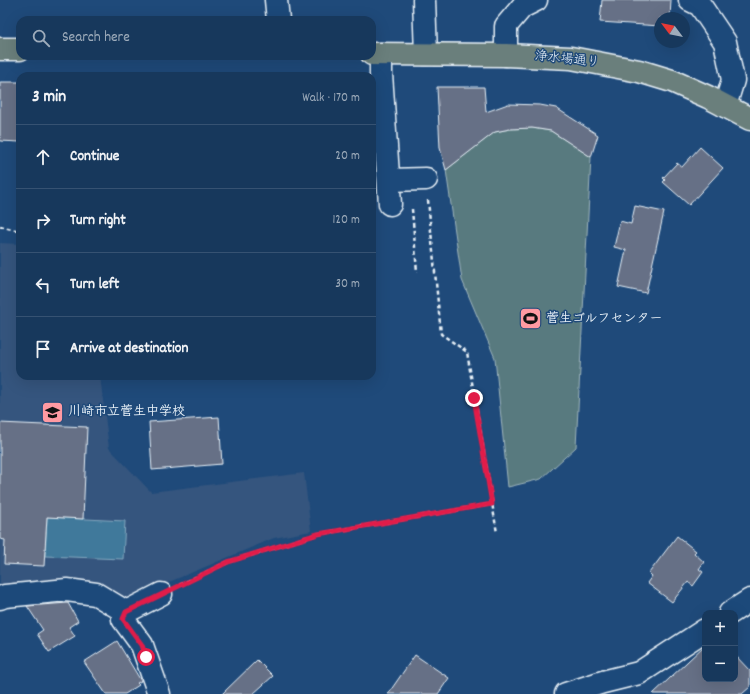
<!DOCTYPE html>
<html lang="en">
<head>
<meta charset="utf-8">
<style>
	:root { --surface:#17385c; --page:#244365; --text:#f1f3f6; --muted:#9eacbb; --line:#365272 }
	body { margin:0; font-family:Dekko,"Klee One",sans-serif; background:var(--page); color:var(--text) }
	.controls { position:absolute; right:12px; bottom:12px; display:grid; overflow:hidden; border-radius:8px; box-shadow:0 4px 16px #0002 }
	.controls button { width:36px; height:36px; display:grid; place-items:center; padding:0; border:0; border-bottom:1px solid var(--line); background:var(--surface); color:var(--text); font:20px sans-serif }
	.compass { position:absolute; left:654px; top:12px; width:36px; height:36px; border-radius:50%; background:var(--surface); box-shadow:0 4px 16px #0002; rotate:302deg }
	.stop { position:absolute; width:12px; height:12px; margin:-9px; border:3px solid #e11d48; border-radius:50%; background:#fff }
	.stop.end { background:#e11d48; border-color:#fff; box-shadow:0 1px 4px #0008 }
	.list { margin:0; padding:0; list-style:none }
	h2 { display:flex; justify-content:space-between; align-items:center; height:52px; margin:0; padding:0 16px; font-size:17px }
	h2 small { font-size:13px; font-weight:400; color:var(--muted) }
	.list li { display:grid; grid-template-columns:26px 1fr auto; gap:12px; align-items:center; box-sizing:border-box; height:64px; padding:0 16px; border-top:1px solid var(--line) }
	.list b { display:block; font-size:15px; white-space:nowrap }
	.list em { font-size:13px; font-style:normal; color:var(--muted) }
	.icon { flex:none; width:22px; height:22px; fill:none; stroke:currentColor; stroke-width:2; stroke-linecap:round; stroke-linejoin:round }
	.map { position:relative; flex:none; width:750px; height:694px; overflow:hidden }
	.search { position:absolute; background:var(--surface); box-shadow:0 4px 16px #0002; left:16px; top:16px; width:360px; height:44px; display:flex; align-items:center; gap:10px; box-sizing:border-box; padding:0 14px; border-radius:12px; color:var(--muted); font-size:15px }
	.panel { position:absolute; background:var(--surface); box-shadow:0 4px 16px #0002; left:16px; top:72px; width:360px; height:308px; border-radius:12px }
	.map>svg:first-child { display:block }
	.built { fill:#34557e }
	.green { fill:#597a7f; stroke:#a0b6bc }
	.water { fill:#41799b; stroke:#84a9c0 }
	.building { fill:#667086; stroke:#e8f1f8 }
	.lines { fill:none; stroke-linecap:round; stroke-linejoin:round }
	.minor-casing { stroke:#e8f1f8; stroke-width:25 }
	.major-casing { stroke:#e8f1f8; stroke-width:25 }
	.path { stroke:#e8f1f8; stroke-width:2.5; stroke-dasharray:4 3; stroke-linecap:butt }
	.minor { stroke:#1f4a7a; stroke-width:22 }
	.major { stroke:#6b7f7c; stroke-width:22 }
	.route { stroke:#e11d48; stroke-width:5 }
	.labels { text-anchor:middle; dominant-baseline:central; stroke-width:3; stroke-linejoin:round; paint-order:stroke }
	.street-label { font-size:13px; fill:#e8f1f8; stroke:#1f4a7a }
	.poi-label { font-size:13px; font-weight:bold; fill:#e8f1f8; stroke:#1f4a7a; text-anchor:start }
</style>
</head>
<body>
<div class="map">
<svg width="750" height="694" viewBox="0 0 750 694">
	<rect width="100%" height="100%" fill="#1f4a7a"/>
	<filter id="ink" filterUnits="userSpaceOnUse"><feTurbulence type="fractalNoise" baseFrequency=".025" numOctaves="2"/><feDisplacementMap in="SourceGraphic" scale="8" xChannelSelector="R" yChannelSelector="G"/><feConvolveMatrix kernelMatrix="1 2 1 2 8 2 1 2 1" color-interpolation-filters="sRGB"/></filter>
	<g filter="url(#ink)">
		<!-- built -->
		<path class="built" d="M0 243 20 244V376H100L109 448 151 492 304 473 311 531 274 538 119 603 66 582 0 585Z"/>
		<!-- green -->
		<path class="green" d="M532 128 551 131 591 157 576 447 541 479 508 487 495 358 462 280 446 170 495 132 510 129Z"/>
		<!-- water -->
		<path class="water" d="M47 517 125 521 123 559 45 556Z"/>
		<!-- building -->
		<g class="building">
			<path d="M602 0H671L670 18H660V26L600 22Z"/>
			<path d="M0 82H20V142L0 141Z"/>
			<path d="M437 87H484L486 112 508 104 540 105 556 108 598 135 591 157 551 131 532 128 510 129 495 132 446 170 440 148Z"/>
			<path d="M700 147 723 168 689 205 663 182 665 180 663 178 677 163 682 167Z"/>
			<path d="M635 206 664 212 646 293 618 287 626 250 614 247 620 221 631 224Z"/>
			<path d="M219 417 222 464 152 470 149 422Z"/>
			<path d="M0 423 87 427 83 519 47 517 44 566 4 564 5 540 0 539Z"/>
			<path d="M677 536 696 551 694 553 704 562 699 569 703 572 693 586 688 582 672 602 647 583 652 576 649 573Z"/>
			<path d="M68 603 78 621 69 627 75 636 49 652 37 634 43 630 27 606Z"/>
			<path d="M117 641 141 681 137 683 139 685 125 694H106L84 662Z"/>
			<path d="M705 645V679H735V655L750 671V687L742 694H653Z"/>
			<path d="M415 655 449 678 438 694H388Z"/>
			<path d="M257 660 273 676 253 694H222Z"/>
		</g>
		<g class="lines">
			<defs>
				<g id="minor">
					<path d="M276 0 278 20"/>
					<path d="M424 0 426 54"/>
					<path d="M690 0 700 5 725 42 733 80 725 106"/>
					<path d="M381 54V74L390 204"/>
					<path d="M506 55V26L522 7 536 0"/>
					<path d="M389 180 426 179"/>
					<path d="M0 598 5 596 67 590 96 594 126 612"/>
					<path d="M730 613 750 600"/>
					<path d="M159 694 142 645 123 619 126 612 161 594"/>
					<path d="M566 694 603 682 639 673 705 630"/>
				</g>
				<g id="major">
					<path d="M0 49H20"/>
					<path d="M372 54 506 55 571 58 639 71 672 81 708 97 750 119"/>
				</g>
			</defs>
			<!-- minor casing -->
			<use href="#minor" class="minor-casing"/>
			<!-- major casing -->
			<use href="#major" class="major-casing"/>
			<!-- path -->
			<g class="path">
				<path d="M428 200 441 334 467 352 497 533"/>
				<path d="M412 209 417 272"/>
				<path d="M0 226 20 231"/>
				<path d="M180 585 228 562 318 534 492 504"/>
			</g>
			<!-- minor -->
			<use href="#minor" class="minor"/>
			<!-- major -->
			<use href="#major" class="major"/>
		</g>
	</g>
	<g class="lines" filter="url(#ink)">
		<!-- route -->
		<path class="route" d="M146 657 142 645 123 619 126 612 228 562 318 534 492 504 474 398"/>
	</g>
	<!-- icons -->
	<defs>
		<symbol id="stadium-square" viewBox="-11 -11 22 22"><rect x="-9" y="-9" width="18" height="18" rx="4" fill="#ff9aa2" stroke="#1f4a7a"/><path d="M0-5a6.5 5 0 1 0 0 10a6.5 5 0 1 0 0-10ZM-3.5-1.8h7v3.6h-7Z" fill="#111"/></symbol>
		<symbol id="school-square" viewBox="-11 -11 22 22"><rect x="-9" y="-9" width="18" height="18" rx="4" fill="#ff9aa2" stroke="#1f4a7a"/><path d="M0-5L7-2L0 1L-7-2ZM-4 1L0 2.5L4 1V4Q0 6-4 4Z" fill="#111"/></symbol>
	</defs>
	<g fill-rule="evenodd">
		<use href="#stadium-square" x="518" y="306" width="25" height="25"/>
		<use href="#school-square" x="40" y="400" width="25" height="25"/>
	</g>
	<g class="labels">
		<!-- street labels -->
		<g class="street-label">
			<text transform="translate(567 60) rotate(6)">浄水場通り</text>
		</g>
		<!-- poi labels -->
		<g class="poi-label">
			<text x="546" y="319">菅生ゴルフセンター</text>
			<text x="68" y="412">川崎市立菅生中学校</text>
		</g>
	</g>
</svg>
<div class="controls">
<button>+</button>
<button>−</button>
</div>
<svg class="compass" viewBox="-18 -18 36 36"><path d="M0-13l5 13h-10z" fill="#e53935"/><path d="M0 13l5-13h-10z" fill="#9eacbb"/></svg>
<div class="stop" style="left:146px;top:657px"></div>
<div class="stop end" style="left:474px;top:398px"></div>
<div class="search"><svg class="icon" aria-label="search" viewBox="0 0 24 24"><circle cx="10" cy="10" r="6"/><path d="M15 15l6 6"/></svg>Search here</div>
<section class="panel">
<h2>3 min<small>Walk · 170 m</small></h2>
<ul class="list">
<li><svg class="icon" aria-label="ahead" viewBox="0 0 24 24"><path d="M12 20V5M6 11l6-6 6 6"/></svg><div><b>Continue</b></div><em>20 m</em></li>
<li><svg class="icon" aria-label="right" viewBox="0 0 24 24"><path d="M7 20v-9h11M14 6l5 5-5 5"/></svg><div><b>Turn right</b></div><em>120 m</em></li>
<li><svg class="icon" aria-label="left" viewBox="0 0 24 24"><path d="M17 20v-9H6M10 6l-5 5 5 5"/></svg><div><b>Turn left</b></div><em>30 m</em></li>
<li><svg class="icon" aria-label="arrive" viewBox="0 0 24 24"><path d="M6 21V4h12l-3 4 3 4H6"/></svg><div><b>Arrive at destination</b></div></li>
</ul>
</section>
</div>
</body>
</html>
